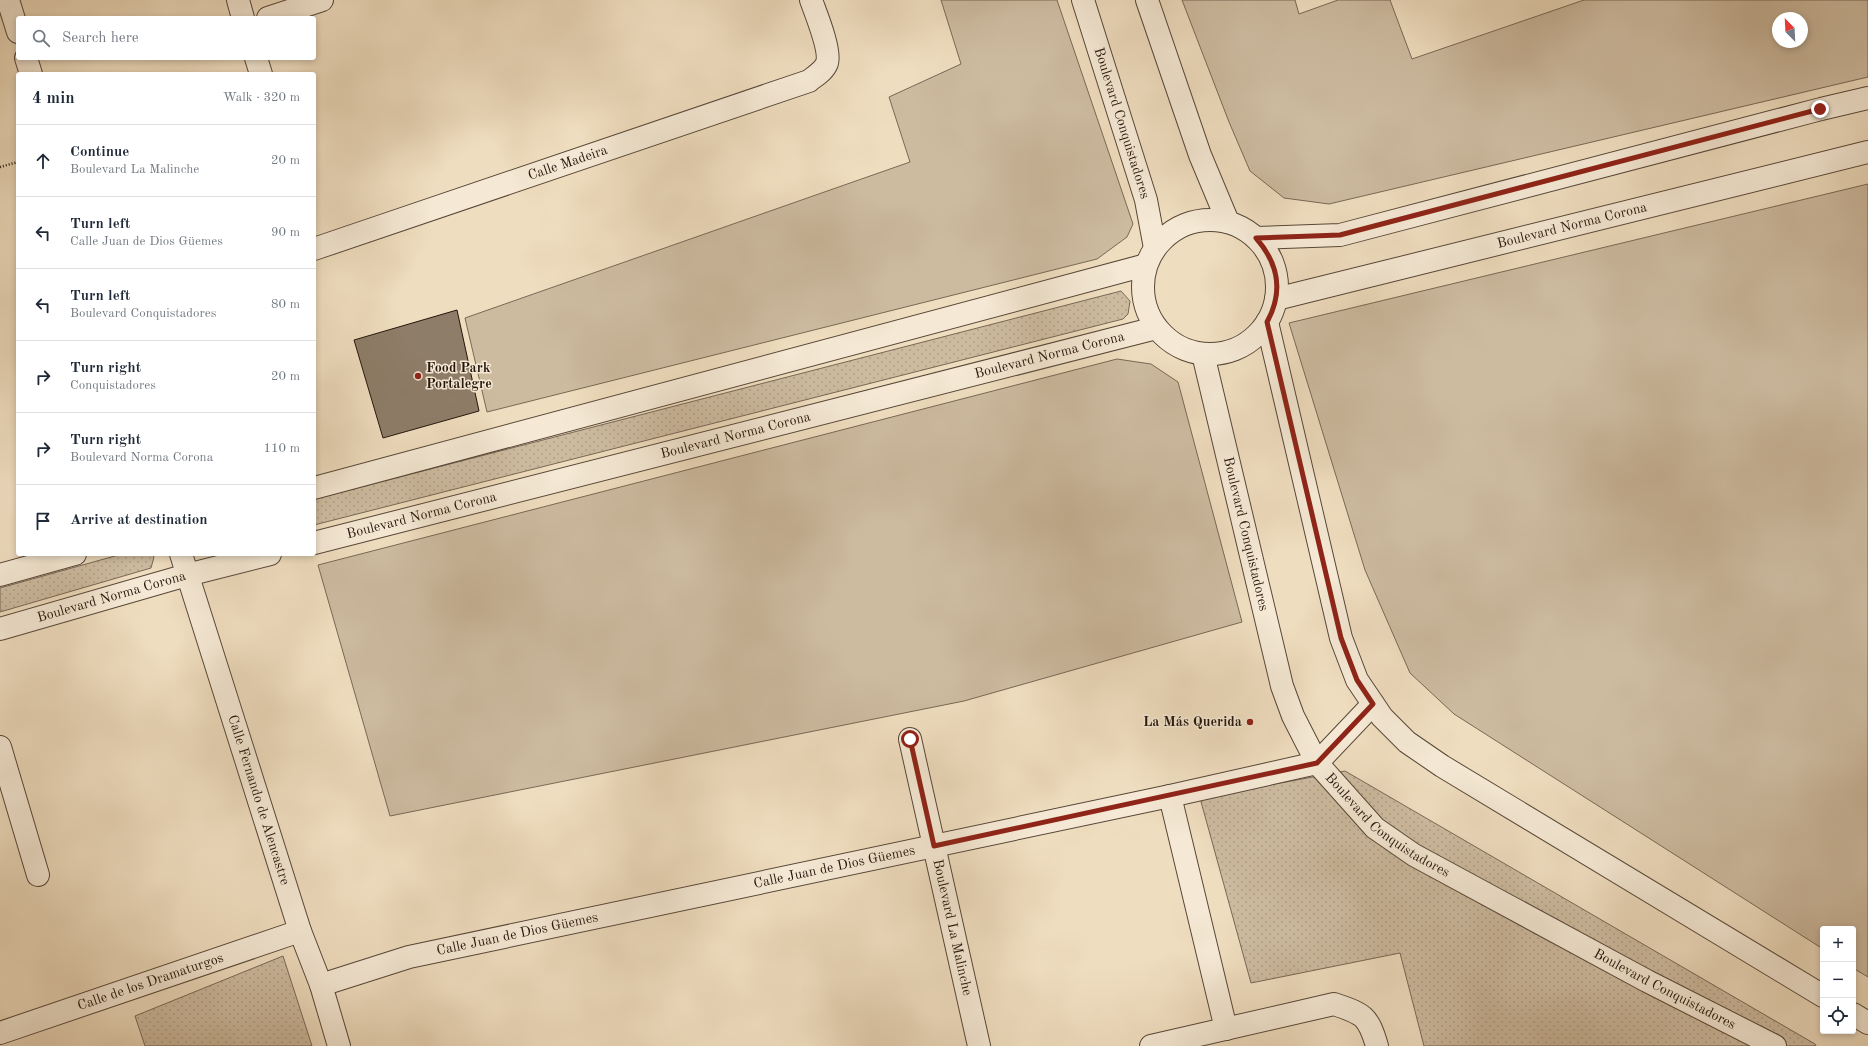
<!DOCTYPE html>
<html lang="en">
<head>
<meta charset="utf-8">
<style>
	:root { --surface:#fff; --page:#f2f2f3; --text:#1f2937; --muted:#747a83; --line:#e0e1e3 }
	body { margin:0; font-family:"Old Standard TT",serif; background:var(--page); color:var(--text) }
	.controls { position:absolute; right:12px; bottom:12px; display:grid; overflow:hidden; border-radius:4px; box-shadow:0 2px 6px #0003 }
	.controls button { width:36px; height:36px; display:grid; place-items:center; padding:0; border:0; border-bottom:1px solid var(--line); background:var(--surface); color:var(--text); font:20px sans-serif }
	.compass { position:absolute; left:1772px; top:12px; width:36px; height:36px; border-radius:50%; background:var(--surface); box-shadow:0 2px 6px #0003; rotate:336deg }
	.stop { position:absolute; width:12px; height:12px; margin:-9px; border:3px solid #8f2418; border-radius:50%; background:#fff }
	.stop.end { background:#8f2418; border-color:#fff; box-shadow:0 1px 4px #0008 }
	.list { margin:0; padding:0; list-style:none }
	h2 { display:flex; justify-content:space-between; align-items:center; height:52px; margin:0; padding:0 16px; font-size:17px }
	h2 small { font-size:13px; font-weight:400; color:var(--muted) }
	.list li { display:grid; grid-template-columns:26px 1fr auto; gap:12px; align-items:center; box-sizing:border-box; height:72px; padding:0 16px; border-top:1px solid var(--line) }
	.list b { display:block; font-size:15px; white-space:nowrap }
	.list p { margin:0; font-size:13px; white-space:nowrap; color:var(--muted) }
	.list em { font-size:13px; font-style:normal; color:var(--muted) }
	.icon { flex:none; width:22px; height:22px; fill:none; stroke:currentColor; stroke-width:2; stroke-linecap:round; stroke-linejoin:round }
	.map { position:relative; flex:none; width:1868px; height:1046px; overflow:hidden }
	.search { position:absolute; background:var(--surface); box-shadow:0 2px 6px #0003; left:16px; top:16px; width:300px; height:44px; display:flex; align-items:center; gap:10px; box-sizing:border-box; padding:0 14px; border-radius:4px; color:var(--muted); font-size:15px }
	.panel { position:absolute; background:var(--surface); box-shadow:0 2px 6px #0003; left:16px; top:72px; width:300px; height:484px; border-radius:4px }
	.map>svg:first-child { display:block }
	.grass { fill:#cdbba0; stroke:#796856; fill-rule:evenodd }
	.park { fill:url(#park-dots); stroke:#796856 }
	.building { fill:#8e7d69; stroke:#25150b }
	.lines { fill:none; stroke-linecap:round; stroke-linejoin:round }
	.minor-casing { stroke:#584738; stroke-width:24 }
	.path { stroke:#25150b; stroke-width:2.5; stroke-dasharray:1 2; stroke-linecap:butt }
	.minor { stroke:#f5e9d5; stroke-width:22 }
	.route { stroke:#8f2418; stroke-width:5 }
	.poi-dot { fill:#8f2418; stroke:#f5e9d5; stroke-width:1.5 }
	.labels { text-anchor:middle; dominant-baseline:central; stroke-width:3; stroke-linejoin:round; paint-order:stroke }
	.street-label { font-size:14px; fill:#25150b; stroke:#f5e9d5 }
	.poi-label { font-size:14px; font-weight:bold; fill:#25150b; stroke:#f5e9d5; text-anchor:start }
</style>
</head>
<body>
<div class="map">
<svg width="1868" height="1046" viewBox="0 0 1868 1046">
	<defs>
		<pattern id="park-dots" width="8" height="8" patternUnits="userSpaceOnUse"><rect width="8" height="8" fill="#cdbba0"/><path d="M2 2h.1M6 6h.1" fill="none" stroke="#b0a088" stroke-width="1.8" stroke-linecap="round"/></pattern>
	</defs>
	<rect width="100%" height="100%" fill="#efddbf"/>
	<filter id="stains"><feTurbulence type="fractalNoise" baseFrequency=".005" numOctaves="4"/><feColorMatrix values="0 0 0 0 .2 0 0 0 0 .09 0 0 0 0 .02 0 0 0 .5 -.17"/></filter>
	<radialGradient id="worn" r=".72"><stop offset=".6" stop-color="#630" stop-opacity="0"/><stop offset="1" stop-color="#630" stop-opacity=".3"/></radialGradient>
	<!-- grass -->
	<g class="grass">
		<path d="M941 0H1057L1133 224 1127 237 1097 259 487 412 465 318 910 162 889 97 961 64Z"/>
		<path d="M1182 0H1295L1299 14 1338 0H1390L1412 59 1584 0H1868V77L1329 204 1284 198 1250 171 1229 122ZM1778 18H1802V42H1778Z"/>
		<path d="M1868 184V977L1853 968V929H1823V949L1454 714 1410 673 1365 570 1289 323Z"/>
		<path d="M1117 359 1151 364 1178 382 1242 622 964 701 390 816 318 565Z"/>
	</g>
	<!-- park -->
	<g class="park">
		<path d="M1121 291 1130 301 1128 314 1123 319 314 525V499Z"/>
		<path d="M122 554H151L154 557 151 568 0 612V588Z"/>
		<path d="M1345 771 1815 1044 1816 1046H1424L1400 953 1251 983 1200 798Z"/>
		<path d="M283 956 312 1046H145L135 1016Z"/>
	</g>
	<!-- building -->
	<path class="building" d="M457 310 479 411 383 438 354 340Z"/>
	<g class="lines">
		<defs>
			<g id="minor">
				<path d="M8 0 18 32"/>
				<path d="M238 0 243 18"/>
				<path id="s1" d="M1083 0 1146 200 1155 248"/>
				<path d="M1147 0 1200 155 1228 222"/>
				<path d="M268 18 322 0"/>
				<path d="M26 58 31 74"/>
				<path d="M256 58 261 74"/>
				<circle cx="1210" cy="287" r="67"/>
				<path d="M1256 238 1340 235 1821 109 1868 98"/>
				<path id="s2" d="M314 249 809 81C815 76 824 71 827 63 831 50 816 14 811 0"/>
				<path id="s3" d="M1276 299 1868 152"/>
				<path d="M1267 322 1341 638 1357 680 1382 717 1407 742 1442 766 1823 996"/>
				<path id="s4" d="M1203 354 1282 686 1293 716 1317 763 1375 828 1414 855 1647 981 1775 1046"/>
				<path d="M314 488 1146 265"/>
				<path id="s5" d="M314 543 1156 328"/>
				<path id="s6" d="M181 554 300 931 321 985 339 1046"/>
				<path d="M0 575 75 554"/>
				<path id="s7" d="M0 629 187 575 270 554"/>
				<path id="s8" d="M910 739 979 1046"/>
				<path d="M0 747 38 875"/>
				<path d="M1170 796 1226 1029"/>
				<path id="s9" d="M321 985 409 957 1170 796 1317 763 1373 704"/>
				<path d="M1853 1014 1868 1023"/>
				<path id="s10" d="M0 1033 300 931"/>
				<path d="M1151 1046 1334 1004C1363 1014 1368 1015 1377 1046"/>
			</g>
		</defs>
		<!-- minor casing -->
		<use href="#minor" class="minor-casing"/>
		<!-- path -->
		<path class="path" d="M0 167 18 162"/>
		<!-- minor -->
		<use href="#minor" class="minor"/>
	</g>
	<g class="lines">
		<!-- route -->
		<path class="route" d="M910 739 934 846 1317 763 1373 704 1357 680 1341 638 1267 322C1284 291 1278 263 1256 238L1340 235 1820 109"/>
	</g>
	<!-- markers -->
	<g class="poi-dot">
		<circle cx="418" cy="376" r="4"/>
		<circle cx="1250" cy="722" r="4"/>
	</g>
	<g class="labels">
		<!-- street labels -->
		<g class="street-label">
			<text stroke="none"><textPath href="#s1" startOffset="129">Boulevard Conquistadores</textPath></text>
			<text stroke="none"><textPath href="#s2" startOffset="268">Calle Madeira</textPath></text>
			<text stroke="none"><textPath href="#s3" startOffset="305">Boulevard Norma Corona</textPath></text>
			<text stroke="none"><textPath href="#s5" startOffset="759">Boulevard Norma Corona</textPath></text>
			<text stroke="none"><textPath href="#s5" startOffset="435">Boulevard Norma Corona</textPath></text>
			<text stroke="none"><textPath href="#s5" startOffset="111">Boulevard Norma Corona</textPath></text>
			<text stroke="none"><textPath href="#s4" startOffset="185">Boulevard Conquistadores</textPath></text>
			<text stroke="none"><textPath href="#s7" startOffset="116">Boulevard Norma Corona</textPath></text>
			<text stroke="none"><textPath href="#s6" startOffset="258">Calle Fernando de Alencastre</textPath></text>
			<text stroke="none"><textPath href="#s4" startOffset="521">Boulevard Conquistadores</textPath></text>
			<text stroke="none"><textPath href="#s9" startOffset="527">Calle Juan de Dios Güemes</textPath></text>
			<text stroke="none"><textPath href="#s8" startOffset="193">Boulevard La Malinche</textPath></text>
			<text stroke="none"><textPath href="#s9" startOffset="203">Calle Juan de Dios Güemes</textPath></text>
			<text stroke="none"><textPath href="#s10" startOffset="159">Calle de los Dramaturgos</textPath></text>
			<text stroke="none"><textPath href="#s4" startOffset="845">Boulevard Conquistadores</textPath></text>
		</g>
		<!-- poi labels -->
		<g class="poi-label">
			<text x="426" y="368">Food Park<tspan x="426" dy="16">Portalegre</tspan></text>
			<text x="1242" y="722" text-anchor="end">La Más Querida</text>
		</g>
	</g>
	<rect width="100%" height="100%" filter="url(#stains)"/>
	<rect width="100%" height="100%" fill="url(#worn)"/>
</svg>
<div class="controls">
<button>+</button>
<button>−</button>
<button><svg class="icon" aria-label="locate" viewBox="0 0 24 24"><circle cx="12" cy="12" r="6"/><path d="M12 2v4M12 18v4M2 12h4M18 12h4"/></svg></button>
</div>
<svg class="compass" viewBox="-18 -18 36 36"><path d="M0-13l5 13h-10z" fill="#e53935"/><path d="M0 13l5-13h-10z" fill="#747a83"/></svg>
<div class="stop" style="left:910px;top:739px"></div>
<div class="stop end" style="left:1820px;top:109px"></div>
<div class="search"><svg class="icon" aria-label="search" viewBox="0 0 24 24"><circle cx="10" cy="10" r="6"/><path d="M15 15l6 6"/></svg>Search here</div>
<section class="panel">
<h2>4 min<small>Walk · 320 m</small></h2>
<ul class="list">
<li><svg class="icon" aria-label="ahead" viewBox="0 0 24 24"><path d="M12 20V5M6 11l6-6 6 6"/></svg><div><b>Continue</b><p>Boulevard La Malinche</p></div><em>20 m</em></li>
<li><svg class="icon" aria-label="left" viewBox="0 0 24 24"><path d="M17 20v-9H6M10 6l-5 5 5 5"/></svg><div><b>Turn left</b><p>Calle Juan de Dios Güemes</p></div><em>90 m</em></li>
<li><svg class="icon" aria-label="left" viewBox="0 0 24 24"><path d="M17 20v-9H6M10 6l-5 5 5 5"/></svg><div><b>Turn left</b><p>Boulevard Conquistadores</p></div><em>80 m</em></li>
<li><svg class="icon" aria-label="right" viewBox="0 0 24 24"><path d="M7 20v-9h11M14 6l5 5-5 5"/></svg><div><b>Turn right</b><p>Conquistadores</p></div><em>20 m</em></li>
<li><svg class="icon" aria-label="right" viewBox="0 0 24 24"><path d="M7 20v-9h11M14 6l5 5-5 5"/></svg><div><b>Turn right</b><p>Boulevard Norma Corona</p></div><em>110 m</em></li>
<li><svg class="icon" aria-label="arrive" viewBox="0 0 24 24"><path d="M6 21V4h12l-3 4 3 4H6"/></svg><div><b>Arrive at destination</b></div></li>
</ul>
</section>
</div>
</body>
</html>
